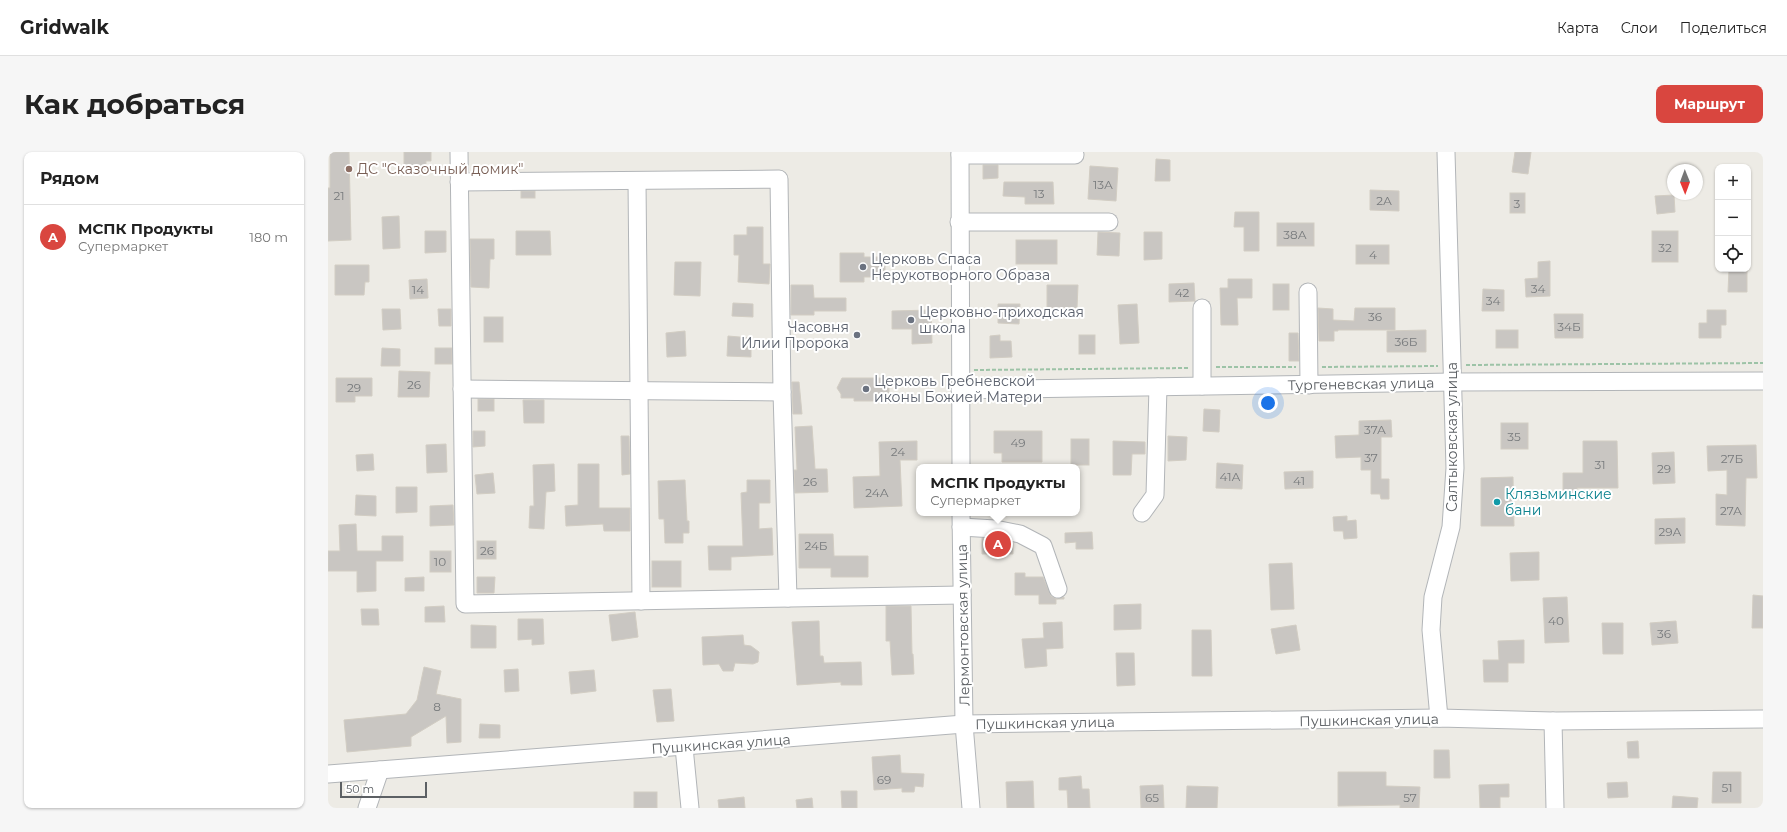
<!DOCTYPE html>
<html lang="ru">
<head>
<meta charset="utf-8">
<style>
	:root { --surface:#fff; --page:#f6f6f6; --text:#222; --muted:#767676; --line:#e0e0e0; --accent:#d9463f }
	body { margin:0; font-family:Montserrat,sans-serif; background:var(--page); color:var(--text) }
	.controls { position:absolute; right:12px; top:12px; display:grid; overflow:hidden; border-radius:8px; box-shadow:0 1px 3px #0004 }
	.controls button { width:36px; height:36px; display:grid; place-items:center; padding:0; border:0; border-bottom:1px solid var(--line); background:var(--surface); color:var(--text); font:20px sans-serif }
	.compass { position:absolute; left:1339px; top:12px; width:36px; height:36px; border-radius:50%; background:var(--surface); box-shadow:0 1px 3px #0004; rotate:179deg }
	.scale { position:absolute; left:12px; bottom:10px; width:87px; box-sizing:border-box; padding-left:4px; border:2px solid #5c6064; border-top:0; font-size:11px; line-height:14px; white-space:nowrap; color:#5c6064; -webkit-text-stroke:3px #fff; paint-order:stroke }
	.you { position:absolute; left:940px; top:251px; width:14px; height:14px; margin:-10px; border:3px solid #fff; border-radius:50%; background:#1a73e8; box-shadow:0 0 0 6px #1a73e833 }
	.badge { display:grid; place-items:center; width:26px; height:26px; border-radius:50%; background:var(--accent); color:#fff; font-size:13px; font-weight:700 }
	.pin { position:absolute; translate:-50% -50%; border:2px solid #fff; box-shadow:0 1px 4px #0006 }
	.popup { position:absolute; left:588px; top:312px; width:164px; height:52px; box-sizing:border-box; display:grid; place-content:center; border-radius:8px; background:var(--surface); filter:drop-shadow(0 1px 3px #0005); font-size:13px; white-space:nowrap; color:var(--muted) }
	.popup b { font-size:15px; color:var(--text) }
	.popup::after { content:''; position:absolute; left:50%; top:100%; margin-left:-8px; border:8px solid transparent; border-top-color:var(--surface) }
	.list { margin:0; padding:0; list-style:none }
	h2 { display:flex; justify-content:space-between; align-items:center; height:52px; margin:0; padding:0 16px; font-size:17px }
	h2 small { font-size:13px; font-weight:400; color:var(--muted) }
	.list li { display:grid; grid-template-columns:26px 1fr auto; gap:12px; align-items:center; box-sizing:border-box; height:64px; padding:0 16px; border-top:1px solid var(--line) }
	.list b { display:block; font-size:15px; white-space:nowrap }
	.list p { margin:0; font-size:13px; white-space:nowrap; color:var(--muted) }
	.list em { font-size:13px; font-style:normal; color:var(--muted) }
	.icon { flex:none; width:22px; height:22px; fill:none; stroke:currentColor; stroke-width:2; stroke-linecap:round; stroke-linejoin:round }
	.map { position:relative; flex:none; width:1435px; height:656px; overflow:hidden; border-radius:8px }
	header { display:flex; align-items:center; gap:24px; box-sizing:border-box; height:56px; padding:0 20px; background:var(--surface); border-bottom:1px solid var(--line) }
	header strong { font-size:19px }
	nav { display:flex; gap:22px; margin-inline-start:auto; font-size:14px }
	.intro { display:flex; align-items:center; justify-content:space-between; box-sizing:border-box; height:96px; padding:0 24px }
	h1 { margin:0; font-size:28px }
	.button { padding:10px 18px; border-radius:8px; background:var(--accent); color:#fff; font-size:14px; font-weight:700 }
	main { display:flex; gap:24px; padding:0 24px }
	aside { flex:1; background:var(--surface); border-radius:8px; box-shadow:0 1px 3px #0004 }
	.map>svg:first-child { display:block }
	.building { fill:#c9c6c2; stroke:#d2cdc3 }
	.lines { fill:none; stroke-linecap:round; stroke-linejoin:round }
	.minor-casing { stroke:#b2b5b8; stroke-width:19 }
	.path { stroke:#9dc3a7; stroke-width:2; stroke-dasharray:4 2; stroke-linecap:butt }
	.minor { stroke:#fff; stroke-width:17 }
	.education-dot { fill:#8d6e63; stroke:#fff; stroke-width:1.5 }
	.worship-dot { fill:#6b7280; stroke:#fff; stroke-width:1.5 }
	.culture-dot { fill:#0f9aa8; stroke:#fff; stroke-width:1.5 }
	.labels { text-anchor:middle; dominant-baseline:central; stroke-width:4; stroke-linejoin:round; paint-order:stroke }
	.number-label { font-size:12px; fill:#777a7c }
	.education-label { font-size:14px; fill:#785e54; stroke:#fff; text-anchor:start }
	.worship-label { font-size:14px; fill:#5b616d; stroke:#fff; text-anchor:start }
	.street-label { font-size:14px; fill:#5c6064; stroke:#fff }
	.culture-label { font-size:14px; fill:#0d838f; stroke:#fff; text-anchor:start }
</style>
</head>
<body>
<header>
<strong>Gridwalk</strong>
<nav><a>Карта</a><a>Слои</a><a>Поделиться</a></nav>
</header>
<div class="intro"><h1>Как добраться</h1><a class="button">Маршрут</a></div>
<main>
<aside>
<h2>Рядом<small></small></h2>
<ul class="list">
<li><span class="badge">A</span><div><b>МСПК Продукты</b><p>Супермаркет</p></div><em>180 m</em></li>
</ul>
</aside>
<div class="map">
<svg width="1435" height="656" viewBox="0 0 1435 656">
	<rect width="100%" height="100%" fill="#edebe5"/>
	<!-- building -->
	<g class="building">
		<path d="M2 0H21L23 88 0 89V36H2Z"/>
		<path d="M76 0H103V9H98V17H76Z"/>
		<path d="M1187 0H1203L1200 22 1184 20Z"/>
		<path d="M828 7 842 8V29H827Z"/>
		<path d="M655 13H670V26L655 27Z"/>
		<path d="M762 14 790 16 788 49 760 47Z"/>
		<path d="M676 30H725L726 52H697V45L675 44Z"/>
		<path d="M1042 38 1071 39V59L1042 58Z"/>
		<rect x="193" y="39" width="14" height="7"/>
		<rect x="1182" y="41" width="15" height="20"/>
		<path d="M1346 43 1347 60 1329 62 1327 44Z"/>
		<path d="M907 60H931V99H916V75H906Z"/>
		<path d="M71 64 72 96 55 97 54 65Z"/>
		<rect x="949" y="71" width="37" height="23"/>
		<path d="M419 75H435V112H442L441 132 410 130 411 103H406V83H419Z"/>
		<path d="M97 79H118V100L97 101Z"/>
		<path d="M188 79H222L223 103H188Z"/>
		<rect x="1324" y="79" width="26" height="31"/>
		<path d="M770 80 792 81 791 104 769 103Z"/>
		<path d="M816 80H834V107L816 108Z"/>
		<path d="M142 87H166V107H162L161 136 143 135Z"/>
		<rect x="688" y="88" width="41" height="24"/>
		<rect x="1028" y="93" width="33" height="19"/>
		<path d="M512 101H536V105H557V125H536V130H512Z"/>
		<path d="M1222 109V144L1198 145 1197 127 1210 126V110Z"/>
		<path d="M347 110H373L372 144 346 143Z"/>
		<path d="M7 113H41V130H37L36 143H7Z"/>
		<path d="M1401 117H1419V140H1400Z"/>
		<path d="M99 127 100 146 82 147 81 128Z"/>
		<path d="M900 127H924V146H909L910 173H893L892 136H900Z"/>
		<path d="M866 131 867 149 841 150V132Z"/>
		<rect x="945" y="132" width="16" height="26"/>
		<path d="M463 133H485L486 146H518V159H486V163H463Z"/>
		<path d="M719 133H750L749 156H719Z"/>
		<path d="M1155 137 1176 138V159H1154Z"/>
		<path d="M405 151 425 152V165L404 164Z"/>
		<path d="M670 152H692L691 172 670 171Z"/>
		<path d="M809 152 811 191 792 192 790 153Z"/>
		<path d="M990 156 1005 157V168L1026 169 1027 156H1067V178H1010V179H1006V189H991Z"/>
		<path d="M54 157H72L73 177 55 178Z"/>
		<path d="M110 157H123V174H111Z"/>
		<path d="M603 158 604 191 584 192V177H564V159Z"/>
		<path d="M1379 158H1398V173H1393V186H1371V171H1379Z"/>
		<path d="M1226 162H1255V186H1227Z"/>
		<rect x="156" y="165" width="19" height="25"/>
		<path d="M1098 178V200H1059V179Z"/>
		<rect x="1168" y="178" width="22" height="18"/>
		<path d="M357 179 358 204 339 205 338 181Z"/>
		<path d="M961 181H970L971 209H961Z"/>
		<path d="M672 183V189H683L684 205 662 206V184Z"/>
		<rect x="751" y="183" width="16" height="19"/>
		<path d="M400 184 423 186V205L399 204Z"/>
		<path d="M54 196 72 197V214H53Z"/>
		<rect x="107" y="196" width="17" height="16"/>
		<path d="M71 219 102 220 101 245H70Z"/>
		<path d="M8 226H44V244H27V250H8Z"/>
		<path d="M514 226H561V246H549V249H526V246H513V242L509 236Z"/>
		<path d="M464 230H471L474 262H465Z"/>
		<rect x="150" y="247" width="16" height="12"/>
		<path d="M195 248H216V271H196Z"/>
		<path d="M876 257 892 258 891 280 875 279Z"/>
		<path d="M1063 268 1064 285H1053V327H1061V347H1053L1052 342H1043V318H1033V305L1008 306 1007 284 1031 283V269Z"/>
		<rect x="1173" y="271" width="27" height="26"/>
		<path d="M484 274 487 317H499L500 340 467 341 466 318H469L467 275Z"/>
		<path d="M145 279H157V294L145 295Z"/>
		<path d="M666 279H714V310H674V301H666Z"/>
		<path d="M293 284H301L302 322 294 323Z"/>
		<path d="M840 284 859 285 858 308 840 309Z"/>
		<rect x="743" y="287" width="18" height="26"/>
		<path d="M589 289V308H572L574 354 526 356 525 325 552 324 551 290Z"/>
		<path d="M785 289 817 290V302H804L803 323H785Z"/>
		<path d="M1255 289H1289L1290 336H1249L1250 347H1235V321H1255Z"/>
		<path d="M118 292 119 320 99 321 98 293Z"/>
		<path d="M1428 293 1429 326H1418L1417 374 1388 373V342L1399 343V318L1380 319 1379 294Z"/>
		<path d="M1346 300 1347 331 1325 332 1324 301Z"/>
		<path d="M45 302 46 318 29 319 28 303Z"/>
		<path d="M889 311 915 313 914 337 888 336Z"/>
		<path d="M226 312 227 339 218 340 216 377 201 376 202 354H206L205 313Z"/>
		<path d="M250 312H271V356H302V379H276L275 372 238 374 237 354 250 353Z"/>
		<path d="M985 319V336L957 337 956 320Z"/>
		<path d="M165 321 167 341 149 342 147 323Z"/>
		<path d="M1185 325 1186 374H1153V326Z"/>
		<path d="M357 328 359 369H361V381H355V391H337L336 367H331L330 329Z"/>
		<path d="M419 328H442V351H431V377L444 376 445 403 403 405V418H381L380 394H415L413 341 419 340Z"/>
		<path d="M68 335H89V360L68 361Z"/>
		<path d="M28 343 48 344V364L27 363Z"/>
		<path d="M125 353 126 373 102 374V354Z"/>
		<path d="M1019 364V369L1028 368 1029 386 1016 387 1015 379H1006L1005 365Z"/>
		<path d="M1357 366V391L1327 392V367Z"/>
		<path d="M28 372 29 399H54V384H75V409H48V439L29 440V419H0V399H12L11 373Z"/>
		<path d="M764 380 765 397H748V390L737 391V381Z"/>
		<path d="M471 382H505L506 404H540V425H503V416H471Z"/>
		<path d="M654 386 685 391V402H654Z"/>
		<rect x="149" y="389" width="19" height="18"/>
		<rect x="102" y="399" width="21" height="21"/>
		<path d="M1211 400V428L1183 429 1182 401Z"/>
		<rect x="324" y="409" width="29" height="26"/>
		<path d="M964 411 966 457 943 458 941 412Z"/>
		<path d="M687 421H697V425H715L723 444 729 447 736 445V447H728V452H711V443H687Z"/>
		<path d="M96 425V439H77V426Z"/>
		<path d="M149 425H167L166 441H149Z"/>
		<path d="M1425 443 1435 444V476H1424Z"/>
		<path d="M1239 445 1241 490 1217 491 1215 446Z"/>
		<path d="M813 452V477L786 478V453Z"/>
		<path d="M116 454 117 470H97V455Z"/>
		<path d="M558 454H583L584 502H585L586 522 564 523 562 489H558Z"/>
		<path d="M33 457H50L51 473H34Z"/>
		<path d="M307 460 310 485 284 489 281 463Z"/>
		<path d="M190 467H215L216 492 204 493V487L190 488Z"/>
		<path d="M491 469 492 504H495L496 511 533 510 534 533H513V530L469 533 464 470Z"/>
		<path d="M1348 469 1350 491 1324 493 1322 471Z"/>
		<path d="M734 470 735 496 718 497 719 514 697 516 694 487 716 486 715 471Z"/>
		<path d="M1274 471H1295V502H1275Z"/>
		<path d="M143 473 168 474V496H143Z"/>
		<path d="M968 473 972 498 948 502 943 477Z"/>
		<path d="M864 478H883L884 524H864Z"/>
		<path d="M415 483 416 493 423 494 431 500 430 510 425 512 407 511 405 519H395L391 512 375 513 374 485Z"/>
		<path d="M1196 488V511H1180V530H1156L1155 508H1171L1170 489Z"/>
		<path d="M788 501H806L807 533 789 534Z"/>
		<path d="M96 515 113 519 108 542 133 547V590L119 591 118 564 83 585V594L19 600 16 568 78 562 89 548Z"/>
		<path d="M190 517 191 539 177 540 176 518Z"/>
		<path d="M266 518 268 539 243 542 241 520Z"/>
		<path d="M343 537 346 569 329 570 325 538Z"/>
		<path d="M152 572 172 573V586H151Z"/>
		<path d="M1310 589 1311 606H1300L1299 590Z"/>
		<path d="M1106 598H1121L1122 626H1106Z"/>
		<path d="M572 603 573 621 596 622 595 635 587 634 586 640H574V636L546 638 544 605Z"/>
		<path d="M1010 620H1058V634L1092 635 1091 656H1072V653L1010 654Z"/>
		<path d="M1385 620H1413V651H1384Z"/>
		<path d="M753 624 754 637H761L762 656H740L739 638H731V626Z"/>
		<path d="M705 629 706 656H679L678 630Z"/>
		<path d="M1299 630 1300 645 1280 646 1279 631Z"/>
		<path d="M1181 632V645H1172V656H1152L1151 633Z"/>
		<path d="M835 633 836 656H813L812 634Z"/>
		<path d="M859 634 890 635 889 656H858Z"/>
		<path d="M513 639H529V656H514Z"/>
		<rect x="306" y="640" width="23" height="16"/>
		<path d="M1345 644 1370 646 1369 656H1344Z"/>
		<path d="M416 645 417 656H391L390 648Z"/>
		<path d="M484 646 485 656H469L468 648Z"/>
	</g>
	<g class="lines">
		<defs>
			<g id="minor">
				<path d="M131 0 137 452 634 443"/>
				<path d="M632 0 633 315"/>
				<path d="M632 3H747"/>
				<path d="M309 29 313 449"/>
				<path d="M131 30 451 27 454 240 460 446"/>
				<path d="M631 70H781"/>
				<path d="M980 140 981 233"/>
				<path d="M874 156V234"/>
				<path d="M134 237 454 240"/>
				<path d="M632 238 1125 230 1435 229"/>
				<path d="M633 361 636 572 643 656"/>
				<path d="M814 361 827 343 830 235"/>
				<path d="M633 375 667 377 692 382 715 394 730 437"/>
				<path d="M1111 566 1103 478 1105 445 1123 375 1127 316 1118 0"/>
				<path d="M1225 569 1227 656"/>
				<path d="M356 595 362 656"/>
				<path d="M0 622 636 572 1111 566 1225 569 1435 567"/>
				<path d="M39 656 52 618"/>
			</g>
		</defs>
		<!-- minor casing -->
		<use href="#minor" class="minor-casing"/>
		<!-- path -->
		<g class="path">
			<path d="M1138 213 1435 211"/>
			<path d="M888 215H968"/>
			<path d="M994 215 1110 214"/>
			<path d="M646 218 860 216"/>
		</g>
		<!-- minor -->
		<use href="#minor" class="minor"/>
	</g>
	<!-- markers -->
	<circle class="education-dot" cx="21" cy="17" r="4"/>
	<g class="worship-dot">
		<circle cx="535" cy="115" r="4"/>
		<circle cx="583" cy="168" r="4"/>
		<circle cx="529" cy="183" r="4"/>
		<circle cx="538" cy="237" r="4"/>
	</g>
	<circle class="culture-dot" cx="1169" cy="350" r="4"/>
	<g class="labels">
		<!-- number labels -->
		<g class="number-label">
			<text x="775" y="32">13А</text>
			<text x="711" y="41">13</text>
			<text x="11" y="43">21</text>
			<text x="1056" y="48">2А</text>
			<text x="1189" y="51">3</text>
			<text x="967" y="82">38А</text>
			<text x="1337" y="95">32</text>
			<text x="1045" y="102">4</text>
			<text x="1210" y="136">34</text>
			<text x="90" y="137">14</text>
			<text x="854" y="140">42</text>
			<text x="1165" y="148">34</text>
			<text x="1047" y="164">36</text>
			<text x="1241" y="174">34Б</text>
			<text x="1078" y="189">36Б</text>
			<text x="86" y="232">26</text>
			<text x="26" y="235">29</text>
			<text x="1047" y="277">37А</text>
			<text x="1186" y="284">35</text>
			<text x="690" y="290">49</text>
			<text x="570" y="299">24</text>
			<text x="1043" y="305">37</text>
			<text x="1404" y="306">27Б</text>
			<text x="1272" y="312">31</text>
			<text x="1336" y="316">29</text>
			<text x="902" y="324">41А</text>
			<text x="971" y="328">41</text>
			<text x="482" y="329">26</text>
			<text x="549" y="340">24А</text>
			<text x="1403" y="358">27А</text>
			<text x="1342" y="379">29А</text>
			<text x="488" y="393">24Б</text>
			<text x="159" y="398">26</text>
			<text x="112" y="409">10</text>
			<text x="1228" y="468">40</text>
			<text x="1336" y="481">36</text>
			<text x="109" y="554">8</text>
			<text x="556" y="627">69</text>
			<text x="1399" y="635">51</text>
			<text x="824" y="645">65</text>
			<text x="1082" y="645">57</text>
		</g>
		<!-- education labels -->
		<g class="education-label">
			<text x="29" y="17">ДС "Сказочный домик"</text>
		</g>
		<!-- worship labels -->
		<g class="worship-label">
			<text x="543" y="107">Церковь Спаса<tspan x="543" dy="16">Нерукотворного Образа</tspan></text>
			<text x="591" y="160">Церковно-приходская<tspan x="591" dy="16">школа</tspan></text>
			<text x="521" y="175" text-anchor="end">Часовня<tspan x="521" dy="16">Илии Пророка</tspan></text>
			<text x="546" y="229">Церковь Гребневской<tspan x="546" dy="16">иконы Божией Матери</tspan></text>
		</g>
		<!-- street labels -->
		<g class="street-label">
			<text transform="translate(1033 232) rotate(-1)">Тургеневская улица</text>
			<text transform="translate(1124 285) rotate(-90)">Салтыковская улица</text>
			<text transform="translate(635 473) rotate(-91)">Лермонтовская улица</text>
			<text transform="translate(1041 568) rotate(-1)">Пушкинская улица</text>
			<text transform="translate(717 571) rotate(-1)">Пушкинская улица</text>
			<text transform="translate(393 592) rotate(-4)">Пушкинская улица</text>
		</g>
		<!-- culture labels -->
		<g class="culture-label">
			<text x="1177" y="342">Клязьминские<tspan x="1177" dy="16">бани</tspan></text>
		</g>
	</g>
</svg>
<div class="controls">
<button>+</button>
<button>−</button>
<button><svg class="icon" aria-label="locate" viewBox="0 0 24 24"><circle cx="12" cy="12" r="6"/><path d="M12 2v4M12 18v4M2 12h4M18 12h4"/></svg></button>
</div>
<svg class="compass" viewBox="-18 -18 36 36"><path d="M0-13l5 13h-10z" fill="#e53935"/><path d="M0 13l5-13h-10z" fill="#767676"/></svg>
<div class="scale">50 m</div>
<div class="you"></div>
<div class="pin badge" style="left:670px;top:392px">A</div>
<div class="popup"><b>МСПК Продукты</b>Супермаркет</div>
</div>
</main>
</body>
</html>
